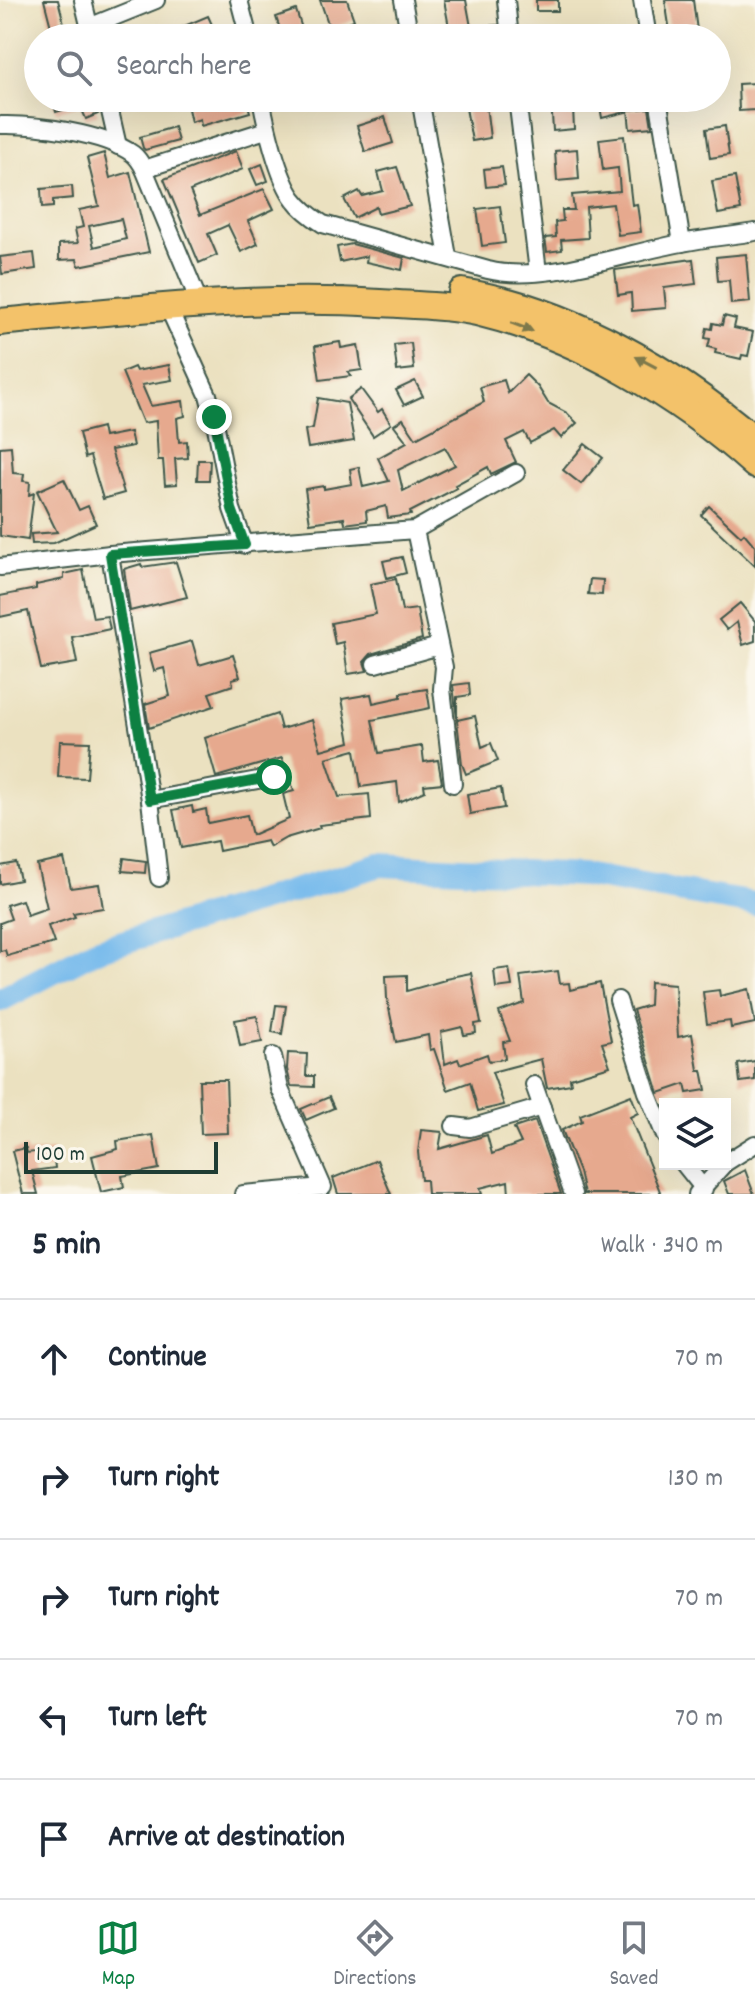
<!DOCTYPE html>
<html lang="en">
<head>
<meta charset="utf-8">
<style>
	:root { --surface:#fff; --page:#f6f6f7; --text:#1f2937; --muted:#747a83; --line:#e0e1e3; --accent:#0b8043 }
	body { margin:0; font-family:Dekko,sans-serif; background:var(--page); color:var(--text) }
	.controls { position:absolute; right:24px; bottom:24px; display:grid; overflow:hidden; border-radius:0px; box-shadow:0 8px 32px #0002 }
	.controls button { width:72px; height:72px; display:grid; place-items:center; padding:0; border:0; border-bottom:2px solid var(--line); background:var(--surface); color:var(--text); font:40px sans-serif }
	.scale { position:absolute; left:24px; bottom:20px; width:194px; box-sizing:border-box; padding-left:8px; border:4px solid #1f3d34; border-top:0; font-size:22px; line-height:28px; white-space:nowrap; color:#1f3d34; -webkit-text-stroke:6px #fbf7ec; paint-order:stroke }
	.stop { position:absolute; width:24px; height:24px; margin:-18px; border:6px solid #0b8043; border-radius:50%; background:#fff }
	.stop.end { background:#0b8043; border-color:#fff; box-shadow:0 2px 8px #0008 }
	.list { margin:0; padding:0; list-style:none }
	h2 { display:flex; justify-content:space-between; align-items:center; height:104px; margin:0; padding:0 32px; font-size:34px }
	h2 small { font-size:26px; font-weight:400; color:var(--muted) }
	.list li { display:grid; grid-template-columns:52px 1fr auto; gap:24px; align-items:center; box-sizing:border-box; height:120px; padding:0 32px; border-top:2px solid var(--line) }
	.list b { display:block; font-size:30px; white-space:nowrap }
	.list em { font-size:26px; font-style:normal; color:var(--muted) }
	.icon { flex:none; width:44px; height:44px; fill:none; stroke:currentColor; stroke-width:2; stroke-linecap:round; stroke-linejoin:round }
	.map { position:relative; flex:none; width:755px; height:1194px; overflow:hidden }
	.search { position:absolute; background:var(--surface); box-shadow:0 8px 32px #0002; left:24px; right:24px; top:24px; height:88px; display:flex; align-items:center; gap:20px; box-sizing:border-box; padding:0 28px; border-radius:44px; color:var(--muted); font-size:30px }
	.sheet { height:704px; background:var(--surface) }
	nav { display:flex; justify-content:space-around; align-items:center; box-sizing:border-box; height:112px; border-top:2px solid var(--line); background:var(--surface); font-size:22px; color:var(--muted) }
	nav a { display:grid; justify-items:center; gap:4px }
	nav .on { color:var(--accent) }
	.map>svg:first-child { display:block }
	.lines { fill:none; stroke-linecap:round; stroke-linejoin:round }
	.river { stroke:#76baec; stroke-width:24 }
	.building { fill:#e6a98e; fill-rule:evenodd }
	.minor-casing { stroke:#3e5649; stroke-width:20 }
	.trunk-casing { stroke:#3e5649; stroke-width:30 }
	.minor { stroke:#fff; stroke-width:16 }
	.trunk { stroke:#f3c26a; stroke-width:26 }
	.oneway { fill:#7e794c }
	.route { stroke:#0b8043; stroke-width:10 }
</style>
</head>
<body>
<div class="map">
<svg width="755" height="1194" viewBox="0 0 755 1194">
	<rect width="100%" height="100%" fill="#fbf7ec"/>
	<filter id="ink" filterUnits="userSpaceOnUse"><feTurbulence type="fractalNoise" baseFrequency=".0125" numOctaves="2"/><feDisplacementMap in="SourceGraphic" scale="16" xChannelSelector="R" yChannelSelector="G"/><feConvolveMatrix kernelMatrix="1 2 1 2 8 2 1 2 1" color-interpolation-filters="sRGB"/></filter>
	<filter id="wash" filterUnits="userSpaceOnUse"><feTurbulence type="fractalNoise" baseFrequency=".006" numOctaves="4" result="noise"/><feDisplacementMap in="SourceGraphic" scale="32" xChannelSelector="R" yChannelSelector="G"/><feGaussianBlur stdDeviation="1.8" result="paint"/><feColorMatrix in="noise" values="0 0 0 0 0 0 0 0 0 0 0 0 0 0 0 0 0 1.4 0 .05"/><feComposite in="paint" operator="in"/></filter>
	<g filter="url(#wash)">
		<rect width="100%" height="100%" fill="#ebe1c0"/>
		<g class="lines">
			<!-- river -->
			<path class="river" d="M0 1000 96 950 380 865 583 875 755 904"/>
		</g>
		<g id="blocks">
			<!-- building -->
			<g class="building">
				<path d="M44 0H58L65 27 52 31Z"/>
				<path d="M320 0H347L354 20 330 29Z"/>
				<path d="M444 0H466L471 27 498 25 499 38H451Z"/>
				<rect x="536" y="0" width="22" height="11"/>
				<path d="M665 0H693L698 38H671Z"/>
				<path d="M296 10 305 38H283L276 17Z"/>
				<path d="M208 16 218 38H187L182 27Z"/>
				<path d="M755 83V110L739 111 738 84Z"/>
				<path d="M52 98H94L92 101 98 114 86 119 80 105 56 112Z"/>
				<path d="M195 98H246L250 112 201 126 200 119 191 122 186 100Z"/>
				<path d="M551 98H623L626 112 602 118 600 106 573 108 574 129 553 131Z"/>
				<path d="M486 105 490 138 472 141 466 108Z"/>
				<path d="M649 108 652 127 630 129 628 110Z"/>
				<path d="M385 117 393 143 365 152 357 126Z"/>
				<path d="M725 126 729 155 710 158 706 129Z"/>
				<path d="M174 127 178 141 145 150 143 148 140 137Z"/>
				<path d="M624 136 632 205 637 204 641 232 618 235 613 204 586 207 588 238 561 240 562 250 547 252 545 238 556 237 555 222 563 221 562 210H574L572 195 620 191 618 168 603 170 599 139Z"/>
				<path d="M577 149 579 179 557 181 555 151Z"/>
				<path d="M236 151 243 169 190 191 200 215 264 189 274 209 248 221 258 244 241 252 228 225 208 234 217 255 199 263 164 179Z"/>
				<path d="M104 153 110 178 130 172 149 252 79 266 77 259 59 260V244L78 243 75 229 83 227 79 210 99 206 87 158ZM121 219 126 239 94 247 89 226Z"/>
				<path d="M262 164 268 181 257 185 250 169Z"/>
				<path d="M397 167 410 206 378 214 376 207 354 218 344 199 359 191 362 196 383 191 378 172Z"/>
				<path d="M502 167 505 185 486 187 484 169Z"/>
				<path d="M735 177 741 210 718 214 712 181Z"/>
				<path d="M72 186 73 198 53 200V207L42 208 41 189Z"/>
				<path d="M500 206 505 243 482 246 477 209Z"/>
				<path d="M352 244 404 258 402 270 366 262 367 256 340 262 337 247Z"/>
				<path d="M34 253 36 269 2 274 0 257Z"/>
				<path d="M746 254 750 302 731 304 729 280 718 281 716 257Z"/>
				<path d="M693 259 696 284 664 288 666 308 632 311 631 293 618 295 615 270Z"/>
				<path d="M724 316 736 319 734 328 753 332 748 356 742 355 741 359 715 353 716 349 708 347 710 339 705 338 707 328 712 329 713 323 722 325Z"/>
				<path d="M340 342 341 348 358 345 362 370 348 372 351 376 320 380 315 346Z"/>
				<path d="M411 343 414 369 397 371 394 345Z"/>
				<path d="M169 365 172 380 142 385 151 406 183 401 185 416 177 418 179 442 187 441 188 458 175 459 177 484 165 485 163 460H158L156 421 143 423 122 372 134 367 136 371Z"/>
				<path d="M526 375 538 387 548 403 567 413 577 423 561 438 554 430 530 443 524 432 506 441 516 462 491 474 488 467 455 485 457 488 410 512 411 515 388 518 386 506 366 511 367 521 345 524 344 518 310 523 305 489 324 486V489L352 484 350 469 359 467 363 487 389 481 378 458 407 442 394 425 403 419 416 438 484 402 480 387 504 380 508 393ZM445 447 455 465 403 491 398 470Z"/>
				<path d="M415 381 423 396 404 405 396 390Z"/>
				<path d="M361 389 378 412 382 409 391 424 373 436 348 399Z"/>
				<path d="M318 398 347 403 354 441 308 448 305 430 313 428Z"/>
				<path d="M102 427 104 437 130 432 133 446 111 450 124 493 103 499 90 456 85 458 79 433Z"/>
				<path d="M585 444 603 458 581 484 563 470Z"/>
				<path d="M11 446 13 473 24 474 23 481 30 482 29 495 34 493 28 540 0 536V447Z"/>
				<path d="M198 460H210L209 480H197Z"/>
				<path d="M64 479 79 510 88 506 96 524 54 543 32 544 31 534 57 532 37 491Z"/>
				<path d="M709 506 741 536 744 533 755 546V566L701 515Z"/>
				<path d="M402 557 406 573 387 578 383 561Z"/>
				<path d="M176 562 187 597 130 611 124 569 141 564 142 567Z"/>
				<path d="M83 570 93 618 107 616 110 629 72 637 77 663 41 669 28 611 0 617V596L36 589V585L64 579V574Z"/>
				<path d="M396 579 402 611 417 609 422 639 371 654 364 662 367 671 348 674 343 642 335 644 331 623 376 614 370 584Z"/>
				<path d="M590 579 603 580 602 595 588 594Z"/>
				<path d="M740 603 755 621V641L743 645 737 622 727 630 719 620Z"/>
				<path d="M192 641 199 665 233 655 240 677 232 679 233 685 209 693 214 706 149 728 145 704 170 696 164 668 154 671 149 653Z"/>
				<path d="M469 683 470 695 457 697V719L453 685Z"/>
				<path d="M427 689 430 708 372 720 379 753 422 746 424 762 438 760 442 783 424 785 425 791 399 802 397 782 361 787 355 750 326 758 339 797 369 794 371 819 319 825 320 828 286 838 270 847 267 841 219 851 217 841 181 848 173 810 192 806 193 812 206 809 208 823 247 815 252 835 289 819 283 794 294 791 282 758 216 777 205 738 277 714 281 729 312 720 321 750 350 742 342 699 371 694 373 703 401 697V693Z"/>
				<path d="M475 716 482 747 491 743 498 761 466 774 462 764 457 720Z"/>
				<path d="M60 741 90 742 87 778 58 777Z"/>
				<path d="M501 788 504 808 470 814 467 794Z"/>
				<path d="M124 858 146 861 145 873 122 871Z"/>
				<path d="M64 859 71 888 99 884 103 908 73 913 75 917 48 926 54 943 7 956 5 950 0 951V923L11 919 6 905 22 900 27 915 47 908 37 865Z"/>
				<path d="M16 863 20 880 0 884V866Z"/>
				<path d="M509 968 512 986 496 988 494 970Z"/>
				<path d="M558 971 560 984 569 983 570 990 600 983 611 1041 602 1043 610 1066 570 1078 571 1084 547 1088 541 1059 492 1072 504 1105 478 1111 470 1082 448 1090 434 1049 430 1050 428 1035 396 1042 387 999 386 976 407 975V991L445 980V978L471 973 481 1023 475 1024 476 1033 464 1035 462 1027 441 1032 445 1064 458 1059 460 1064 487 1054 489 1061 505 1059 503 1042 510 1041 499 1012 524 1003 520 976Z"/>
				<path d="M650 982 675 984 678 1037 692 1034 698 1070H702L706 1090 687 1093 685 1084 659 1093 633 1010 649 1005Z"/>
				<path d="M749 989 755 1023 731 1028 730 1021 707 1024 703 992 719 990 720 996Z"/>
				<path d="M276 1005 286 1006 282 1034 272 1032Z"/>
				<path d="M257 1016 262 1042 240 1046 235 1020Z"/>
				<path d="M288 1053 307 1054 306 1076H314V1087L291 1086 287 1069Z"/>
				<path d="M755 1061V1080L740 1082 738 1064Z"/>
				<path d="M199 1080H226L228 1133 201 1134Z"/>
				<path d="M631 1095 638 1113 630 1117 661 1194H584L579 1172 562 1130 582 1121 580 1115Z"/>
				<path d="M329 1097 334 1108 306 1120 301 1109Z"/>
				<path d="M535 1121 561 1194H509L508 1181 480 1188 482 1194H427L426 1180H421L418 1152 421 1130 442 1132 439 1149 487 1135 492 1154 521 1143 514 1128Z"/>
				<path d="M153 1135 159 1169 122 1176 124 1187 101 1192 92 1156 118 1149 117 1141Z"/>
				<path d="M26 1148 27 1153 53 1150 55 1168 32 1171 38 1194H23L12 1151Z"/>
				<path d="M377 1160 391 1194H338L333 1178Z"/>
				<path d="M745 1170 754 1194H729L724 1181Z"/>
			</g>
		</g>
	</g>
	<g filter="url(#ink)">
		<use href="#blocks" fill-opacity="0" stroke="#3e5649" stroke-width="2"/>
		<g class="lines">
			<defs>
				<g id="minor">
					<path d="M83 0 92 38"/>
					<path d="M239 0 249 38"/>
					<path d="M403 0 410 38"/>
					<path d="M506 0 510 38"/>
					<path d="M642 0 648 38"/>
					<path d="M89 27 156 0"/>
					<path d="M107 98 118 146"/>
					<path d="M261 98C266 125 278 178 294 199 302 210 312 217 323 224L488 270C543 284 625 253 682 243 706 238 731 236 755 232"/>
					<path d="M420 98 448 257"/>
					<path d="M517 98 538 272"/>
					<path d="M658 98 682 243"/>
					<path d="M0 125C35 124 104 133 133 154 138 158 141 163 144 169L200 304"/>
					<path d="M144 169 266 130"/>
					<path d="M168 307 208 395 214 417 232 509 245 545"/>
					<path d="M415 530 444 667 442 689 453 784"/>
					<path d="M110 554 150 800 159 878"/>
					<path d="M0 567 110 554 415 530 516 473"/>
					<path d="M375 664 439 646"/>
					<path d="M150 800 274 777"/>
					<path d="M618 1000 647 1092 665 1136"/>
					<path d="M534 1085 573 1194"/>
					<path d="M454 1126 470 1128 542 1107"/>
					<path d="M725 1163 755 1144"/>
					<path d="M684 1164 704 1189"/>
					<path d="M243 1194 323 1187 280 1089 273 1056"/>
					<path d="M697 1194 724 1164"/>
				</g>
				<g id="trunk">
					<path d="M462 292C570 309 673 370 755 440"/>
					<path d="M0 322C126 310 253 295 380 303 412 305 445 305 477 312 577 336 679 396 755 465"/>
				</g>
			</defs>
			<!-- minor casing -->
			<use href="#minor" class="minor-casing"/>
			<!-- trunk casing -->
			<use href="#trunk" class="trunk-casing"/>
			<!-- minor -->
			<use href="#minor" class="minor"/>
			<!-- trunk -->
			<use href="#trunk" class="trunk"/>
		</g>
		<!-- one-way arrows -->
		<defs><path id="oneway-solid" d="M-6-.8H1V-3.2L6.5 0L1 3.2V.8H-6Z" transform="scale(2)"/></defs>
		<g class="oneway">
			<use href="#oneway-solid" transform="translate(522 327) rotate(21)"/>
			<use href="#oneway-solid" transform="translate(646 362) rotate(-152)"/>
		</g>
	</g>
	<g class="lines" filter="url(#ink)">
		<!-- route -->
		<path class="route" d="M214 417 232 509 245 545 110 554 150 800 274 777"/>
	</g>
</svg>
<div class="controls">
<button><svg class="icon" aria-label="layers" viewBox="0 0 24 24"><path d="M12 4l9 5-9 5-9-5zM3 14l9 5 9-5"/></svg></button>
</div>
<div class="scale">100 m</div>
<div class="stop" style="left:274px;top:777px"></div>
<div class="stop end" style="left:214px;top:417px"></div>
<div class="search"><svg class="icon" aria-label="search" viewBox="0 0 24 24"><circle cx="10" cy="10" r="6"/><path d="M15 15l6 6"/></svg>Search here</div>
</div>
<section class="sheet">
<h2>5 min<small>Walk · 340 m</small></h2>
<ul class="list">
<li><svg class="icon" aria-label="ahead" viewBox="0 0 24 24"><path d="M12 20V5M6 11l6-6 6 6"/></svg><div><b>Continue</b></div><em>70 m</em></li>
<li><svg class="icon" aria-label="right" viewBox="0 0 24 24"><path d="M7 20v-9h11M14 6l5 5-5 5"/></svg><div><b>Turn right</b></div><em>130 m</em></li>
<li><svg class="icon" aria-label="right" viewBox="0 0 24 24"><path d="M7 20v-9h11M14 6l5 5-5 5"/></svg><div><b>Turn right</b></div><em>70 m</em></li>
<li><svg class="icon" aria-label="left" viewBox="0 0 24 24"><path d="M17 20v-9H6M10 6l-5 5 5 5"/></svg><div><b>Turn left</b></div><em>70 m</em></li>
<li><svg class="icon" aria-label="arrive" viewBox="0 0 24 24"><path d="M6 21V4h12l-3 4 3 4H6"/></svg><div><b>Arrive at destination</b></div></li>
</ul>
</section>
<nav>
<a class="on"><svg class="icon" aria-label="map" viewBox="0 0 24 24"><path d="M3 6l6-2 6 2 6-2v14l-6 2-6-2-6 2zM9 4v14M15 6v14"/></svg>Map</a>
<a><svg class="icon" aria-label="directions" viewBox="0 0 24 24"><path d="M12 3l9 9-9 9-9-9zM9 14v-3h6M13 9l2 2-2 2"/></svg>Directions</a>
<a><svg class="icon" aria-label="saved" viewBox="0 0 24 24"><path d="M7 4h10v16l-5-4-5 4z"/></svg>Saved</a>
</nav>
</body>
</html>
